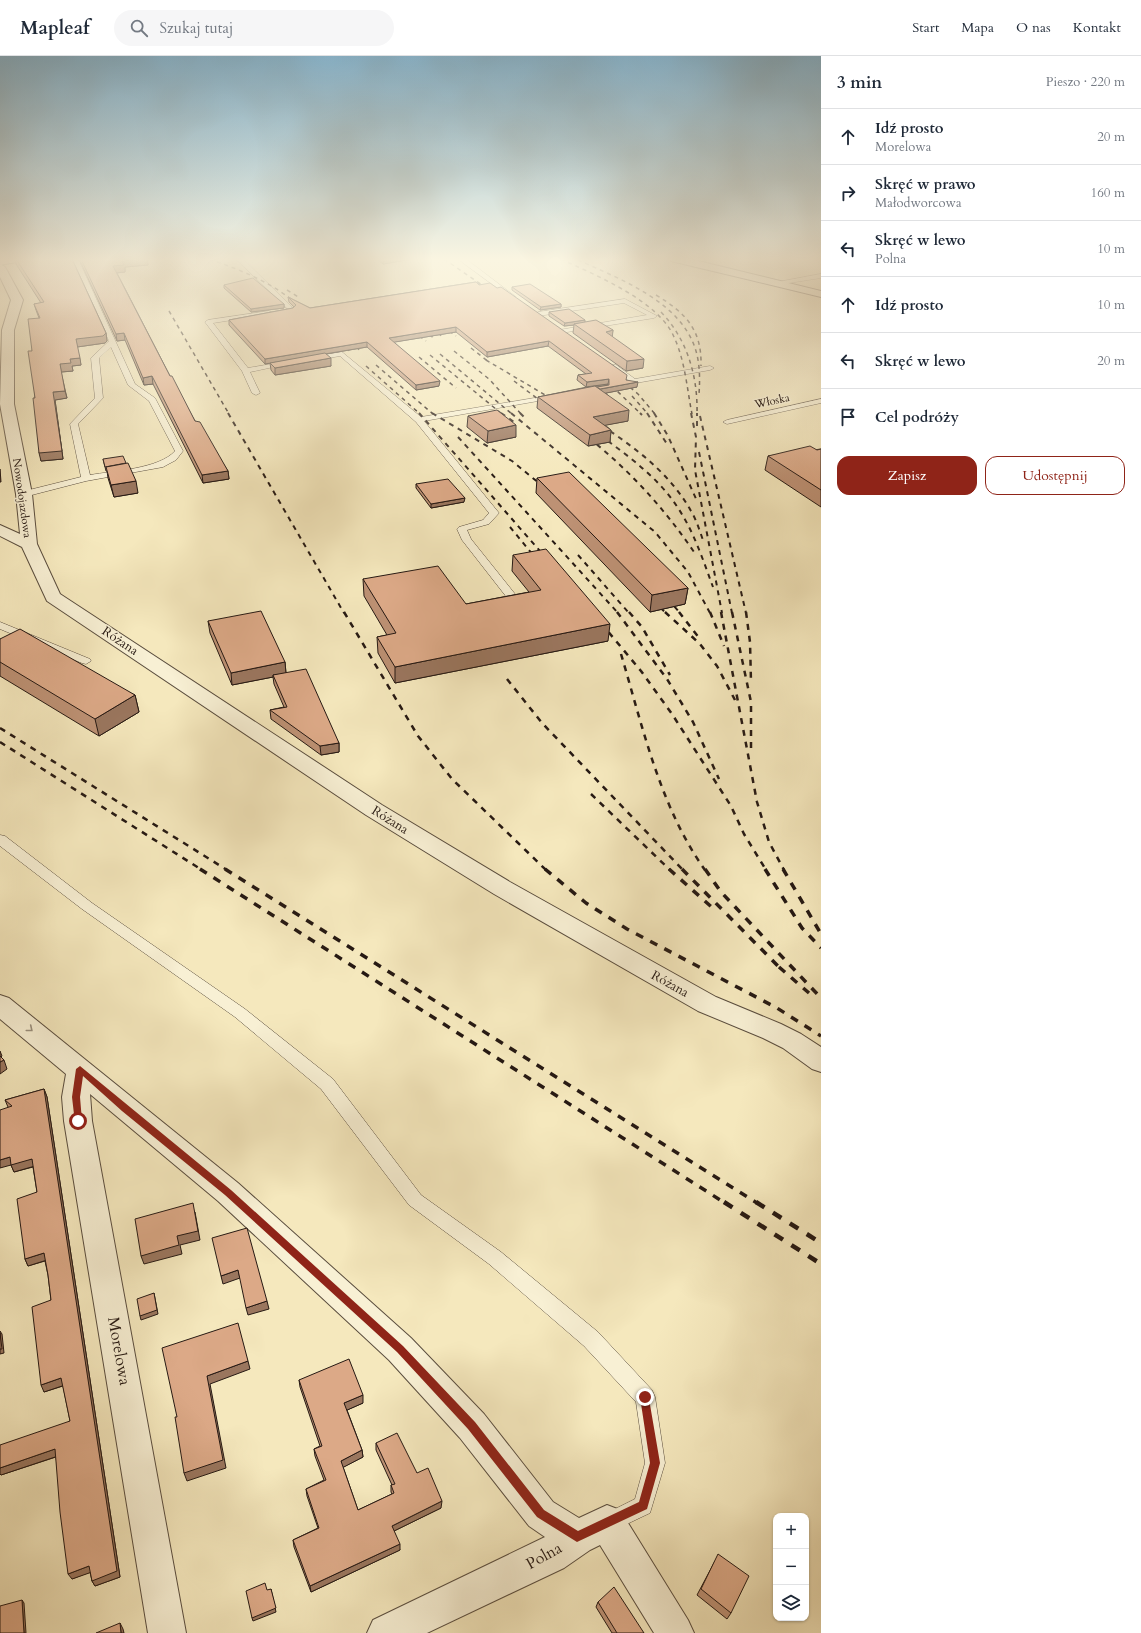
<!DOCTYPE html>
<html lang="pl">
<head>
<meta charset="utf-8">
<style>
	:root { --surface:#fff; --page:#f6f6f7; --text:#1f2937; --muted:#747a83; --line:#e0e1e3; --accent:#8f2418 }
	body { margin:0; font-family:Cardo,serif; background:var(--page); color:var(--text) }
	.controls { position:absolute; right:12px; bottom:12px; display:grid; overflow:hidden; border-radius:8px; box-shadow:0 1px 3px #0004 }
	.controls button { width:36px; height:36px; display:grid; place-items:center; padding:0; border:0; border-bottom:1px solid var(--line); background:var(--surface); color:var(--text); font:20px sans-serif }
	.stop { position:absolute; width:12px; height:12px; margin:-9px; border:3px solid #8f2418; border-radius:50%; background:#fff }
	.stop.end { background:#8f2418; border-color:#fff; box-shadow:0 1px 4px #0008 }
	.list { margin:0; padding:0; list-style:none }
	h2 { display:flex; justify-content:space-between; align-items:center; height:52px; margin:0; padding:0 16px; font-size:17px }
	h2 small { font-size:13px; font-weight:400; color:var(--muted) }
	.list li { display:grid; grid-template-columns:26px 1fr auto; gap:12px; align-items:center; box-sizing:border-box; height:56px; padding:0 16px; border-top:1px solid var(--line) }
	.list b { display:block; font-size:15px; white-space:nowrap }
	.list p { margin:0; font-size:13px; white-space:nowrap; color:var(--muted) }
	.list em { font-size:13px; font-style:normal; color:var(--muted) }
	.actions { display:flex; gap:8px; padding:12px 16px }
	.actions a { flex:1; padding:9px 0; border:1px solid var(--accent); border-radius:12px; text-align:center; font-size:14px; color:var(--accent) }
	.actions .main { background:var(--accent); color:#fff }
	.icon { flex:none; width:22px; height:22px; fill:none; stroke:currentColor; stroke-width:2; stroke-linecap:round; stroke-linejoin:round }
	.map { position:relative; flex:none; width:821px; height:1577px; overflow:hidden }
	header { display:flex; align-items:center; gap:24px; box-sizing:border-box; height:56px; padding:0 20px; background:var(--surface); border-bottom:1px solid var(--line) }
	header strong { font-size:19px }
	nav { display:flex; gap:22px; margin-inline-start:auto; font-size:14px }
	.search { width:280px; height:36px; background:var(--page); display:flex; align-items:center; gap:10px; box-sizing:border-box; padding:0 14px; border-radius:22px; color:var(--muted); font-size:15px }
	main { display:flex }
	aside { flex:1; background:var(--surface) }
	.map>svg:first-child { display:block }
	.lines { fill:none; stroke-linecap:round; stroke-linejoin:round }
	.lane-casing { stroke:#5a4d3e; stroke-width:1 }
	.street-casing { stroke:#5a4d3e; stroke-width:2 }
	.secondary-casing { stroke:#261913; stroke-width:2 }
	.lane { fill:#f8f0d4; fill-rule:evenodd }
	.street { fill:#f8f0d4; fill-rule:evenodd }
	.secondary { fill:#f8f0d4; fill-rule:evenodd }
	.rail-far4 { stroke:#261913; stroke-width:1.5; stroke-dasharray:4 4; stroke-linecap:butt }
	.rail-far3 { stroke:#261913; stroke-width:2; stroke-dasharray:5 5; stroke-linecap:butt }
	.rail-far2 { stroke:#261913; stroke-width:2.5; stroke-dasharray:6 6; stroke-linecap:butt }
	.rail-far1 { stroke:#261913; stroke-width:3.5; stroke-dasharray:8 8; stroke-linecap:butt }
	.rail { stroke:#261913; stroke-width:4.5; stroke-dasharray:10 10; stroke-linecap:butt }
	.wall { fill:#bd9174; stroke:#261913; fill-rule:evenodd }
	.shaded-wall { fill:#9a765e; stroke:#261913 }
	.building { fill:#dca987; stroke:#261913 }
	.oneway { stroke:#9a8f7d }
	.route { fill:#8f2418 }
	.labels { text-anchor:middle; dominant-baseline:central; stroke-width:3; stroke-linejoin:round; paint-order:stroke }
	.far-street-label { font-size:11px; fill:#261913; stroke:#f8f0d4 }
	.street-label { font-size:13px; fill:#261913; stroke:#f8f0d4 }
	.near-street-label { font-size:16px; fill:#261913; stroke:#f8f0d4 }
</style>
</head>
<body>
<header>
<strong>Mapleaf</strong>
<div class="search"><svg class="icon" aria-label="search" viewBox="0 0 24 24"><circle cx="10" cy="10" r="6"/><path d="M15 15l6 6"/></svg>Szukaj tutaj</div>
<nav><a>Start</a><a>Mapa</a><a>O nas</a><a>Kontakt</a></nav>
</header>
<main>
<div class="map">
<svg width="821" height="1577" viewBox="0 0 821 1577">
	<rect width="100%" height="100%" fill="#f5e8bd"/>
	<filter id="stains"><feTurbulence type="fractalNoise" baseFrequency=".005" numOctaves="4"/><feColorMatrix values="0 0 0 0 .2 0 0 0 0 .09 0 0 0 0 .02 0 0 0 .5 -.17"/></filter>
	<radialGradient id="worn" r=".72"><stop offset=".6" stop-color="#630" stop-opacity="0"/><stop offset="1" stop-color="#630" stop-opacity=".3"/></radialGradient>
	<g class="lines">
		<defs>
			<g id="lane">
				<path d="M72 203H78L135 328 155 342 183 395 176 404 163 411 86 425 24 441 21 440V436L81 421 70 368 95 342 91 302 109 285ZM111 291 128 329 149 345 175 395C159 413 113 415 90 419L78 368 103 342 99 302Z"/>
				<path d="M236 203H243L294 253V255H290Z"/>
				<path d="M458 203H466L516 241 511 242Z"/>
				<path d="M821 218V222L776 229 773 227Z"/>
				<path d="M625 243 657 260 654 262 561 277 559 276V274L647 259 624 247 538 260 535 258 538 256Z"/>
				<path d="M269 255 272 257 271 258 213 267 248 312 288 305 292 307 250 316 260 337 256 339 252 337 242 315 205 266 208 264Z"/>
				<path d="M342 296 421 361 558 338 559 340 555 342 424 365 499 457 489 468 467 474 471 483 523 548 524 550 523 552H515L462 484 457 473 459 471 483 464 489 457 416 366 340 300 311 305 307 303 311 301Z"/>
				<path d="M610 309H616L635 323 710 310 714 312 710 314 630 328 626 326 628 324 610 313Z"/>
				<path d="M821 343V347L727 368 723 366 727 364Z"/>
				<path d="M0 566 90 603 91 605 86 608 82 607 0 573Z"/>
				<path d="M0 779 5 780 92 847 245 953 333 1023 421 1139 501 1196 598 1276 652 1334 655 1341 665 1407 650 1457 608 1477 601 1474 598 1467 601 1460 635 1443 645 1407 636 1346 584 1290 489 1208 409 1149 321 1033 235 961 82 853 0 790Z"/>
			</g>
			<g id="street">
				<path d="M0 208 5 211 23 244 14 274V348L32 438 37 488 60 538 382 749 510 826 716 941 781 968 801 978 821 991V1016L812 1013 783 992 763 982 698 955 494 838 366 759 47 545 22 491 0 480V469L20 478 16 438 0 348 2 274 11 244 0 221Z"/>
				<path d="M0 939 9 942 238 1127 411 1282 484 1358 553 1446 579 1462 607 1449 620 1454 688 1564 694 1577H654L600 1489 590 1494 564 1512 427 1577H367L373 1564 545 1481 529 1470 460 1382 389 1304 218 1145 90 1038 92 1065 186 1577H148L64 1065 62 1041 66 1018 0 963Z"/>
			</g>
			<g id="secondary">
				<path d="M0 203H23L22 205 0 209Z"/>
				<path d="M670 203H690L821 235V241L671 205Z"/>
			</g>
		</defs>
		<!-- lane casing -->
		<use href="#lane" class="lane-casing"/>
		<!-- street casing -->
		<use href="#street" class="street-casing"/>
		<!-- secondary casing -->
		<use href="#secondary" class="secondary-casing"/>
		<!-- lane -->
		<use href="#lane" class="lane"/>
		<!-- street -->
		<use href="#street" class="street"/>
		<!-- secondary -->
		<use href="#secondary" class="secondary"/>
		<!-- rail-far4 -->
		<g class="rail-far4">
			<path d="M209 203C241 214 271 226 297 248"/>
			<path d="M444 203 491 235"/>
			<path d="M561 203C595 219 659 245 674 281 685 304 687 333 692 358"/>
			<path d="M578 204C620 223 682 246 696 295 700 309 700 324 699 338"/>
			<path d="M287 234 300 242"/>
			<path d="M656 239C686 257 702 274 701 310"/>
			<path d="M169 255 229 358"/>
			<path d="M661 256C687 283 698 320 697 358"/>
			<path d="M443 270 456 280"/>
			<path d="M432 272 444 282"/>
			<path d="M423 274 435 283"/>
			<path d="M413 275 426 285"/>
			<path d="M350 286 362 296"/>
			<path d="M340 287 352 297"/>
			<path d="M471 292 490 307"/>
			<path d="M454 295 489 323 521 358"/>
			<path d="M440 298 512 358"/>
			<path d="M430 299 502 358"/>
			<path d="M419 301 456 332"/>
			<path d="M486 304 557 346"/>
			<path d="M376 309 433 358"/>
			<path d="M366 310 420 358"/>
			<path d="M598 322 616 334 641 358"/>
			<path d="M514 325 546 349"/>
			<path d="M624 326 638 338 655 358"/>
			<path d="M632 340 648 358"/>
		</g>
		<!-- rail-far3 -->
		<g class="rail-far3">
			<path d="M228 357 344 557"/>
			<path d="M419 357 547 503"/>
			<path d="M432 357 512 405 545 432"/>
			<path d="M501 357 517 368"/>
			<path d="M511 357 655 476 688 516 710 557"/>
			<path d="M520 357 526 363"/>
			<path d="M640 357 642 359"/>
			<path d="M647 357 667 388"/>
			<path d="M654 357 668 380 697 445"/>
			<path d="M691 357 696 381 695 414 722 557"/>
			<path d="M700 360 746 557"/>
			<path d="M697 370V357"/>
			<path d="M610 375C642 397 672 421 691 455 697 465 700 476 704 487"/>
			<path d="M600 379C628 400 659 422 678 452 694 476 703 504 713 531"/>
			<path d="M458 381 618 557"/>
			<path d="M589 382C630 415 664 452 694 496"/>
			<path d="M699 396 732 557"/>
			<path d="M510 471 538 505"/>
			<path d="M578 499 629 557"/>
			<path d="M668 543 680 557"/>
			<path d="M653 545 666 557"/>
		</g>
		<!-- rail-far2 -->
		<g class="rail-far2">
			<path d="M344 556 418 680 452 723 546 814"/>
			<path d="M617 556 667 623 693 666 719 723"/>
			<path d="M629 556 642 571 670 619"/>
			<path d="M665 556 700 588 717 610 735 644"/>
			<path d="M679 556 700 583"/>
			<path d="M710 556 724 590"/>
			<path d="M721 556 757 746 769 786 784 814"/>
			<path d="M732 556 751 646V692"/>
			<path d="M746 556 750 586 751 626"/>
			<path d="M601 567 641 615 672 658 731 750 744 778 766 814"/>
			<path d="M621 598C643 672 660 751 705 814"/>
			<path d="M507 623 542 667 683 814"/>
			<path d="M0 672 227 814"/>
			<path d="M0 686 202 814"/>
			<path d="M591 738 670 814"/>
		</g>
		<!-- rail-far1 -->
		<g class="rail-far1">
			<path d="M200 813 725 1147"/>
			<path d="M225 813 757 1147"/>
			<path d="M545 813 586 847 627 873 777 952 821 980"/>
			<path d="M669 813 716 855"/>
			<path d="M682 813 782 914"/>
			<path d="M705 813 721 836 821 942"/>
			<path d="M765 813 802 872 821 892"/>
			<path d="M783 813 821 878"/>
			<path d="M779 911 809 937"/>
		</g>
		<!-- rail -->
		<g class="rail">
			<path d="M724 1146 821 1208"/>
			<path d="M756 1146 821 1187"/>
		</g>
	</g>
	<!-- wall -->
	<g class="wall">
		<path d="M15 203H72L106 277 107 285 105 287 77 291 81 309 72 310 73 315 61 316 67 342 55 344 63 403 41 405 35 342 32 295 39 262 36 254 34 248 41 247 16 208Z"/>
		<path d="M79 203H147L148 209 125 211V216L117 217 170 320 195 365 228 415 229 423 203 427 153 328 144 329 125 284 117 285Z"/>
		<path d="M377 203H412L383 208Z"/>
		<path d="M476 226 626 324 637 331 606 337 628 365 605 369 611 374 610 386 588 390 537 352 538 341 592 330 586 331 577 324 578 319 586 318 548 290 487 301 456 276 394 286 439 330 416 334 367 291 326 298 331 310 275 319 271 314 270 307 265 308 229 269V264L293 252 294 251 289 246 288 241 310 252ZM608 328V329L597 331 595 330Z"/>
		<path d="M224 229 284 248V252L251 256 224 232Z"/>
		<path d="M512 231 561 248V251L540 254 512 234Z"/>
		<path d="M549 256 585 266 613 274 612 280 643 312 626 315 573 277 574 269 564 270 549 260Z"/>
		<path d="M468 360 516 381 487 387 467 371Z"/>
		<path d="M821 393V451L765 414 768 400Z"/>
		<path d="M103 403 138 437 114 441 108 422 107 415H106Z"/>
		<path d="M537 422 688 532 685 548 650 556 536 437Z"/>
		<path d="M416 428 464 446 431 452 416 432Z"/>
		<path d="M513 499 608 585 395 627 378 597 377 581 387 579 364 540 363 523 466 548 529 536 512 515Z"/>
		<path d="M208 565 285 606 286 617 339 687V696L321 699 271 663 270 654 284 651 274 628 273 621 232 629 210 577Z"/>
		<path d="M0 583 135 639 139 656 99 680 0 620Z"/>
		<path d="M44 1033 47 1041 120 1521 95 1530 92 1525 90 1516 72 1523 56 1401 1 1419 0 1418V1412L70 1365 63 1330 44 1336 51 1244 48 1219 45 1205 28 1210 25 1203 37 1136 33 1111 14 1116 11 1109 8 1051 5 1044Z"/>
		<path d="M299 1324 363 1347 347 1354 362 1394 363 1401 343 1411 358 1454 392 1438 391 1436V1429H392L376 1394V1387L417 1417 441 1452 394 1475 400 1494 311 1536 294 1491 293 1484 318 1472 307 1440 306 1433 324 1424 315 1400 314 1393 320 1390 300 1331Z"/>
		<path d="M715 1505 731 1557 727 1563 697 1539Z"/>
		<path d="M598 1546 644 1577H612L596 1551Z"/>
	</g>
	<!-- shaded-wall -->
	<g class="shaded-wall">
		<path d="M140 203H147L148 209 125 211V216L114 217 113 210 122 205Z"/>
		<path d="M383 203H412L383 208Z"/>
		<path d="M284 248V252L251 256V253Z"/>
		<path d="M561 248V251L540 254 541 251Z"/>
		<path d="M585 264V267L574 268V269L564 270 565 267Z"/>
		<path d="M456 271V276L389 287V282Z"/>
		<path d="M613 274 612 284 606 276Z"/>
		<path d="M106 277 107 285 105 287 77 291 76 283Z"/>
		<path d="M124 277 125 284 117 285 116 278Z"/>
		<path d="M549 285 548 290 487 301V296Z"/>
		<path d="M367 286V291L265 308V303Z"/>
		<path d="M80 302 81 309 72 310 73 315 61 316 60 308 70 303Z"/>
		<path d="M331 302V310L275 319V312Z"/>
		<path d="M644 303 643 312 626 315 627 305Z"/>
		<path d="M152 320 153 328 144 329 143 322Z"/>
		<path d="M609 323 608 328 586 331 587 326Z"/>
		<path d="M440 325 439 330 416 334V329Z"/>
		<path d="M638 326 637 331 596 339V334Z"/>
		<path d="M65 335 67 342 55 344 63 403 41 405 39 397 53 336Z"/>
		<path d="M629 354 628 365 591 372 593 361Z"/>
		<path d="M516 369V381L487 387 488 375Z"/>
		<path d="M611 374 610 386 588 390 590 379Z"/>
		<path d="M0 413 1 426H0Z"/>
		<path d="M228 415 229 423 203 427 202 419Z"/>
		<path d="M136 425 138 437 114 441 111 429Z"/>
		<path d="M465 442 464 446 431 452V448Z"/>
		<path d="M688 532 685 548 650 556 652 539Z"/>
		<path d="M610 568 608 585 395 627V611Z"/>
		<path d="M285 606 286 618 273 619V621L232 629 231 617Z"/>
		<path d="M135 639 139 656 99 680 95 663Z"/>
		<path d="M339 687V696L321 699 320 690Z"/>
		<path d="M0 995 2 1000 0 1002Z"/>
		<path d="M4 1004 7 1013 0 1018V1006Z"/>
		<path d="M44 1033 47 1041 120 1521 95 1530 92 1525Z"/>
		<path d="M10 1101 32 1103 35 1110 14 1116 11 1109 0 1112V1104Z"/>
		<path d="M195 1156 200 1184 180 1189 182 1198 144 1208 141 1200 177 1180Z"/>
		<path d="M44 1197 47 1204 28 1210 25 1203Z"/>
		<path d="M238 1214 240 1222 223 1228 221 1220Z"/>
		<path d="M154 1237 158 1258 141 1264 140 1260Z"/>
		<path d="M267 1245 269 1253 248 1259 246 1252Z"/>
		<path d="M0 1275 2 1278 4 1297 0 1298Z"/>
		<path d="M248 1305 250 1313 210 1328 226 1412 187 1425 184 1417 207 1320Z"/>
		<path d="M61 1322 65 1329 44 1336 41 1329Z"/>
		<path d="M363 1339V1347L345 1355 344 1347Z"/>
		<path d="M55 1393 58 1400 1 1419 0 1418V1412Z"/>
		<path d="M362 1394 363 1401 342 1412 341 1405Z"/>
		<path d="M442 1445 441 1452 392 1476V1470Z"/>
		<path d="M400 1488V1494L311 1536 310 1530Z"/>
		<path d="M89 1510 92 1516 72 1523 68 1518Z"/>
		<path d="M271 1533 276 1556 253 1565 252 1562Z"/>
		<path d="M22 1544 24 1547 26 1577H24Z"/>
		<path d="M120 1567 123 1573 124 1577H121Z"/>
	</g>
	<!-- building -->
	<g class="building">
		<path d="M16 203H72L106 277 103 280 76 283 80 302 70 303 71 307 60 308 65 335 53 336 62 395 39 397 33 342H35L28 295H32L28 263 40 262 34 248 44 246Z"/>
		<path d="M81 203H140L122 205 124 209 113 210 170 320H172L195 365 200 366 228 415 202 419 152 320 143 322 124 277 116 278Z"/>
		<path d="M253 222 284 248 251 253 224 229Z"/>
		<path d="M476 226 479 229 490 227 497 232 501 231 627 319 626 324 638 326 600 333 597 331 609 329V323L587 326 578 319 592 317 549 285 487 296 456 271 389 282 440 325 416 329 367 286 265 303 229 264 293 252 296 249 288 241 310 252Z"/>
		<path d="M530 228 561 248 541 251 512 231Z"/>
		<path d="M569 253 585 264 565 267 549 256Z"/>
		<path d="M596 264 613 274 606 276 644 303 627 305 574 268Z"/>
		<path d="M325 297 331 302 275 312 270 307Z"/>
		<path d="M595 330 629 354 593 361 611 374 590 379 538 341Z"/>
		<path d="M497 354 516 369 488 375 468 360Z"/>
		<path d="M810 390 817 394 821 393V434L768 400Z"/>
		<path d="M123 400 126 407 105 411 103 403Z"/>
		<path d="M128 407 136 425 111 429 106 411Z"/>
		<path d="M569 416 688 532 652 539 537 422Z"/>
		<path d="M448 423 465 442 431 448 416 428Z"/>
		<path d="M546 493 610 568 395 611 377 581 396 577 363 523 438 510 466 548 541 534 513 499Z"/>
		<path d="M261 555 285 606 231 617 208 565Z"/>
		<path d="M20 573 135 639 95 663 0 606V583Z"/>
		<path d="M306 613 339 687 320 690 270 654 287 651 273 619Z"/>
		<path d="M0 1000 4 1004 0 1006Z"/>
		<path d="M44 1033 117 1515 92 1525 89 1510 68 1518 60 1456 55 1393 0 1412V1389L70 1365 61 1322 41 1329 32 1251 51 1244 48 1219 44 1197 25 1203 17 1143 37 1136 32 1103 11 1109 10 1101 0 1104V1054L12 1050 5 1044Z"/>
		<path d="M193 1147 198 1175 177 1180 179 1189 141 1200 135 1163Z"/>
		<path d="M247 1172 267 1245 246 1252 238 1214 221 1220 212 1182Z"/>
		<path d="M154 1237 157 1254 140 1260 137 1243Z"/>
		<path d="M238 1267 248 1305 207 1320 223 1404 184 1417 175 1361H177L162 1292Z"/>
		<path d="M0 1277 2 1293H0Z"/>
		<path d="M349 1303 363 1339 344 1347 362 1394 341 1405 358 1454 394 1437 391 1429 395 1428 376 1387 397 1377 417 1417 428 1412 442 1445 392 1470 400 1488 310 1530 293 1484 319 1472 306 1433 326 1424 314 1393 322 1390 299 1324Z"/>
		<path d="M718 1498 749 1520 731 1557 701 1533Z"/>
		<path d="M265 1527 267 1534 271 1533 276 1552 252 1562 246 1535Z"/>
		<path d="M614 1531 644 1577H617L598 1546Z"/>
		<path d="M22 1544 24 1577H0V1550Z"/>
		<path d="M120 1567 121 1577H96Z"/>
	</g>
	<!-- one-way arrows -->
	<defs><path id="oneway-chevron" d="M-2-3.5L2.5 0L-2 3.5" fill="none" stroke-width="1.6" stroke-linecap="round" stroke-linejoin="round"/></defs>
	<use class="oneway" href="#oneway-chevron" transform="translate(30 973) rotate(39)"/>
	<!-- sky -->
	<linearGradient id="sky" x2="0" y2="1"><stop stop-color="#89b9d4"/><stop offset="0.48" stop-color="#faf5e1"/><stop offset="1" stop-color="#faf5e1" stop-opacity="0"/></linearGradient>
	<rect width="821" height="424" fill="url(#sky)"/>
	<!-- route -->
	<path class="route" d="M80 1010 231 1134 403 1290 475 1366 544 1454 578 1475 639 1446 650 1407 640 1341 642 1337 645 1336 648 1337 660 1407 647 1453 577 1486 537 1461 468 1373 397 1296 225 1139 122 1055 83 1020 80 1041 82 1065 78 1068 75 1067 72 1041 76 1013Z"/>
	<g class="labels">
		<!-- far-street labels -->
		<g class="far-street-label">
			<text transform="translate(772 345) rotate(-12)">Włoska</text>
			<text transform="translate(22 442) rotate(82)">Nowodojazdowa</text>
		</g>
		<!-- street labels -->
		<g class="street-label">
			<text transform="translate(120 585) rotate(34)">Różana</text>
			<text transform="translate(390 764) rotate(32)">Różana</text>
			<text transform="translate(670 928) rotate(29)">Różana</text>
		</g>
		<!-- near-street labels -->
		<g class="near-street-label">
			<text transform="translate(119 1295) rotate(80)">Morelowa</text>
			<text transform="translate(544 1500) rotate(-29)">Polna</text>
		</g>
	</g>
	<rect width="100%" height="100%" filter="url(#stains)"/>
	<rect width="100%" height="100%" fill="url(#worn)"/>
</svg>
<div class="controls">
<button>+</button>
<button>−</button>
<button><svg class="icon" aria-label="layers" viewBox="0 0 24 24"><path d="M12 4l9 5-9 5-9-5zM3 14l9 5 9-5"/></svg></button>
</div>
<div class="stop" style="left:78px;top:1065px"></div>
<div class="stop end" style="left:645px;top:1341px"></div>
</div>
<aside>
<h2>3 min<small>Pieszo · 220 m</small></h2>
<ul class="list">
<li><svg class="icon" aria-label="ahead" viewBox="0 0 24 24"><path d="M12 20V5M6 11l6-6 6 6"/></svg><div><b>Idź prosto</b><p>Morelowa</p></div><em>20 m</em></li>
<li><svg class="icon" aria-label="right" viewBox="0 0 24 24"><path d="M7 20v-9h11M14 6l5 5-5 5"/></svg><div><b>Skręć w prawo</b><p>Małodworcowa</p></div><em>160 m</em></li>
<li><svg class="icon" aria-label="left" viewBox="0 0 24 24"><path d="M17 20v-9H6M10 6l-5 5 5 5"/></svg><div><b>Skręć w lewo</b><p>Polna</p></div><em>10 m</em></li>
<li><svg class="icon" aria-label="ahead" viewBox="0 0 24 24"><path d="M12 20V5M6 11l6-6 6 6"/></svg><div><b>Idź prosto</b></div><em>10 m</em></li>
<li><svg class="icon" aria-label="left" viewBox="0 0 24 24"><path d="M17 20v-9H6M10 6l-5 5 5 5"/></svg><div><b>Skręć w lewo</b></div><em>20 m</em></li>
<li><svg class="icon" aria-label="arrive" viewBox="0 0 24 24"><path d="M6 21V4h12l-3 4 3 4H6"/></svg><div><b>Cel podróży</b></div></li>
</ul>
<div class="actions"><a class="main">Zapisz</a><a>Udostępnij</a></div>
</aside>
</main>
</body>
</html>
